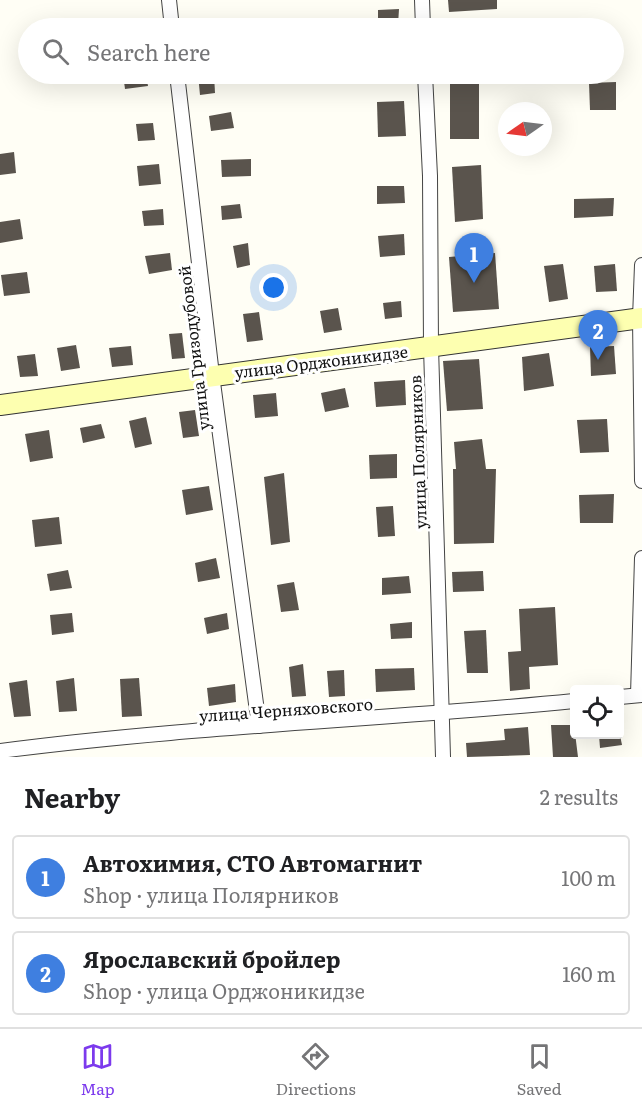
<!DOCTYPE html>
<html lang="en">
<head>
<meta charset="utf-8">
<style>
	:root { --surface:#fff; --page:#f6f6f6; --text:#202124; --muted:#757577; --line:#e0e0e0; --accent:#7c3aed }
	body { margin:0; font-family:Literata,serif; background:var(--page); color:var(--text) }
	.controls { position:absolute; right:18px; bottom:18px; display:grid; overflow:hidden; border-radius:6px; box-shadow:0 6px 24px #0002 }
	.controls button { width:54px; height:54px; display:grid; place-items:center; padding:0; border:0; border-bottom:2px solid var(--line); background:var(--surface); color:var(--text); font:30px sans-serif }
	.compass { position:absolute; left:498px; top:102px; width:54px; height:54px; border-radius:50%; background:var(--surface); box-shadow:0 6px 24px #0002; rotate:256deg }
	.you { position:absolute; left:274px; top:288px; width:21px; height:21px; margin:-15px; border:4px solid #fff; border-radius:50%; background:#1a73e8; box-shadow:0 0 0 9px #1a73e833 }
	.badge { display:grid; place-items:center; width:39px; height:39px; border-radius:50%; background:var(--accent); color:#fff; font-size:20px; font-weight:700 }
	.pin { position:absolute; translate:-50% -50px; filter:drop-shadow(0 2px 3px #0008) }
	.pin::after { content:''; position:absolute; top:32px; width:21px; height:18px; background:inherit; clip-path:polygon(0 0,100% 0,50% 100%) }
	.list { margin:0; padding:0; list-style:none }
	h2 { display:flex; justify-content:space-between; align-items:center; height:78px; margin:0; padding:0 24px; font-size:26px }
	h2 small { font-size:20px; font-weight:400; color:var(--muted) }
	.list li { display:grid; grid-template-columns:39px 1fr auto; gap:18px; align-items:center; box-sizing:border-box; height:84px; margin:0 12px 12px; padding:0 12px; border:2px solid var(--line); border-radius:6px }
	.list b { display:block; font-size:22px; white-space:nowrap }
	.list p { margin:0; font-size:20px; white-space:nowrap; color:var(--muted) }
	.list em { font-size:20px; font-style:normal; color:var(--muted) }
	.icon { flex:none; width:33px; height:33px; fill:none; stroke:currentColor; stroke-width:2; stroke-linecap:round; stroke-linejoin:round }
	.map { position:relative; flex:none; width:642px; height:757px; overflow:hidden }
	.search { position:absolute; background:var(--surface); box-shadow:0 6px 24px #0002; left:18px; right:18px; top:18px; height:66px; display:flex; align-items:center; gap:15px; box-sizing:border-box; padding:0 21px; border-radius:33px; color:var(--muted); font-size:22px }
	.sheet { height:270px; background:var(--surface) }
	nav { display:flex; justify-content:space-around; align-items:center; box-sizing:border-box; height:84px; border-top:2px solid var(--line); background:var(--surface); font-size:16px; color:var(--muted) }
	nav a { display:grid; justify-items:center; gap:3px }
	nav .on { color:var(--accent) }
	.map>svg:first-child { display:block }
	.building { fill:#5a544d }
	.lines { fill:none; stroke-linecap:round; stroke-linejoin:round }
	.minor-casing { stroke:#444; stroke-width:16 }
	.secondary-casing { stroke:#333; stroke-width:22 }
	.minor { stroke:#fff; stroke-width:14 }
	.secondary { stroke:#fdffb0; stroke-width:20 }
	.labels { text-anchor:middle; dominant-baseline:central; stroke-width:6; stroke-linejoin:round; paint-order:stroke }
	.street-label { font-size:16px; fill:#111; stroke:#fff }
</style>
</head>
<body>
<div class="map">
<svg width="642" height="757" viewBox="0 0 642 757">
	<rect width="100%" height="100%" fill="#fffef5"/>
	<!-- building -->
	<g class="building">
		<path d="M448 0H497V9L449 12Z"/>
		<path d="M399 9 398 25 378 26V10Z"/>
		<path d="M123 74H146L148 86 125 89Z"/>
		<path d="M198 74H214L215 93 200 95Z"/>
		<rect x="450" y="80" width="29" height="59"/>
		<path d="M616 82V110H590L589 83Z"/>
		<path d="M404 101 406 136 378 137 377 102Z"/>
		<path d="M231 112 234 128 211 131 209 116Z"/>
		<path d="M153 123 155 140 138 141 136 124Z"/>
		<path d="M14 152 16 173 0 175V154Z"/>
		<path d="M251 159V176L222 177 221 160Z"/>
		<path d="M159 164 161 184 139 186 137 166Z"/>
		<path d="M481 165 483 219 455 222 452 167Z"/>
		<path d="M377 186H404L405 203 377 204Z"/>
		<path d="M614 198 613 216 574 218V199Z"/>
		<path d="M240 204 242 218 222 220 221 206Z"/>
		<path d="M163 209 164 225 144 226 142 211Z"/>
		<path d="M20 219 23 239 0 243V222Z"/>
		<path d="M404 234 405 255 380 257 378 236Z"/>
		<path d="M248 243 250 265 237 268 233 246Z"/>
		<path d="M170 253 172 270 149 274 145 256Z"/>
		<path d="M495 253 499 309 453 312 449 257Z"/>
		<path d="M563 264 568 299 549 302 544 266Z"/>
		<path d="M615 264 617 291 596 292 594 266Z"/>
		<path d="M27 272 30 293 4 296 1 275Z"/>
		<path d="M401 301 402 317 385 319 383 303Z"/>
		<path d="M338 308 342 330 324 333 320 311Z"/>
		<path d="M259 312 263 340 247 342 243 314Z"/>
		<path d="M182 333 185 358 172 359 169 334Z"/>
		<path d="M76 345 80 368 61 371 57 348Z"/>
		<path d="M131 346 133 365 112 367 109 348Z"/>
		<path d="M614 346 616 374 591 376 590 347Z"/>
		<path d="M549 353 554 386 524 391 522 357Z"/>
		<path d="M35 354 38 376 20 377 17 356Z"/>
		<path d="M479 359 483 409 447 411 443 361Z"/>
		<path d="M405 380 406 405 376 407 374 382Z"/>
		<path d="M345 388 349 407 325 412 321 393Z"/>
		<path d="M276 393 278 416 255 418 253 395Z"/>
		<path d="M195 410 199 436 183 438 179 412Z"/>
		<path d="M146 417 152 444 135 448 129 421Z"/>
		<path d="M607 419 609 452 580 453 577 420Z"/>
		<path d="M101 424 105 438 83 443 80 428Z"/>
		<path d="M49 430 53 458 30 462 25 434Z"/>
		<path d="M482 439 486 469H496L494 543 454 544 453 469H456L454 442Z"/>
		<path d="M397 454V478L370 479 369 455Z"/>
		<path d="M284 473 290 542 271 545 264 477Z"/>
		<path d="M209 486 213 510 186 515 182 490Z"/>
		<path d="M614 494 613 523H580L579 495Z"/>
		<path d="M393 506 395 536 378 537 376 507Z"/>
		<path d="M59 517 62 544 35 547 32 520Z"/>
		<path d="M216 558 220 578 198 582 195 563Z"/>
		<path d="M68 570 72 588 50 591 47 574Z"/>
		<path d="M483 571 484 591 453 592 452 572Z"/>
		<path d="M409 576 411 593 382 595V578Z"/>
		<path d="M294 582 299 610 281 612 277 585Z"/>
		<path d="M555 607 558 665 529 667 530 689 510 691 508 652 521 651 519 609Z"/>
		<path d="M72 613 74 632 52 635 50 615Z"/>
		<path d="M227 613 229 629 207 634 204 618Z"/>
		<path d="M412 622V638L391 639 390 624Z"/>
		<path d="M486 630 488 673H467L464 631Z"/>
		<path d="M303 664 306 696 292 697 289 667Z"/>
		<path d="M414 668 415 690 376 692 375 669Z"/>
		<path d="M344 670 345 696 329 697 327 671Z"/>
		<path d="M74 678 77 711 59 712 56 681Z"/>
		<path d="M139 678 142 716 122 717 120 679Z"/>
		<path d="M27 680 31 716 14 717 9 683Z"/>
		<path d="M235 684 236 702 209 706 207 688Z"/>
		<path d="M551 725H574L578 757H553Z"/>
		<path d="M528 727 530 755 467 757 466 743 505 740 504 729Z"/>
		<path d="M599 735H620L622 745 600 748Z"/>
	</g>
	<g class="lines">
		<defs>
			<g id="minor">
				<path d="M169 0 172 28"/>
				<path d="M422 0 423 28"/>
				<path d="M177 74 212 375 259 726"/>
				<path d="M425 74 430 176 431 347 443 757"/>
				<path d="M642 265 640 318 642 481"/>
				<path d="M638 695 642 558"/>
				<path d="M620 697 642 695"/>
				<path d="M0 751C191 726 383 720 574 701"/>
			</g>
			<path id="secondary" d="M0 405 642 318"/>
		</defs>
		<!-- minor casing -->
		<use href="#minor" class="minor-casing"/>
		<!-- secondary casing -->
		<use href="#secondary" class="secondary-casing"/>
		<!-- minor -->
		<use href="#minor" class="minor"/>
		<!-- secondary -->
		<use href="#secondary" class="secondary"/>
	</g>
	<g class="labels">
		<!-- street labels -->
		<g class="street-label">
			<text transform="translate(193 348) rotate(-97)">улица Гризодубовой</text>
			<text transform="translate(321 361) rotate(-7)">улица Орджоникидзе</text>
			<text transform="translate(417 452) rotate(-92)">улица Полярников</text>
			<text transform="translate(286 709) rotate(-4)">улица Черняховского</text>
		</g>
	</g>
</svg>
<div class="controls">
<button><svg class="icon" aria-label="locate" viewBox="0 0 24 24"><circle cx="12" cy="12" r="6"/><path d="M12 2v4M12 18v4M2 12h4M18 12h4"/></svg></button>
</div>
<svg class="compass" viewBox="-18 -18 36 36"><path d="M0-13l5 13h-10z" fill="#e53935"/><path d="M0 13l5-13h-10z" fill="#757577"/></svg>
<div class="you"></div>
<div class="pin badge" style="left:474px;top:283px;background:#3f7fe0">1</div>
<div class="pin badge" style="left:598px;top:360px;background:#3f7fe0">2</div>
<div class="search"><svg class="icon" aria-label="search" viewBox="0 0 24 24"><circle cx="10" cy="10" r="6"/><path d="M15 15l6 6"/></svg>Search here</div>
</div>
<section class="sheet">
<h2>Nearby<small>2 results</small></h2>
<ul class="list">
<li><span class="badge" style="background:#3f7fe0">1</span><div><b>Автохимия, СТО Автомагнит</b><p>Shop · улица Полярников</p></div><em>100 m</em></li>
<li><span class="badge" style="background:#3f7fe0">2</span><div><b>Ярославский бройлер</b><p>Shop · улица Орджоникидзе</p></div><em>160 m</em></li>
</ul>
</section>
<nav>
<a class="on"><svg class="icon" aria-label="map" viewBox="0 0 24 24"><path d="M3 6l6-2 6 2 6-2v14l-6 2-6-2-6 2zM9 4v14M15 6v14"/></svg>Map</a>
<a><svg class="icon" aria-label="directions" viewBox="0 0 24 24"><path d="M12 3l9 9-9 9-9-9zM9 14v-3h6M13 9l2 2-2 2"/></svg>Directions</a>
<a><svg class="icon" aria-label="saved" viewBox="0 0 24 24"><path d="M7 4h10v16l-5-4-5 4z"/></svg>Saved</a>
</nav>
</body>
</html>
